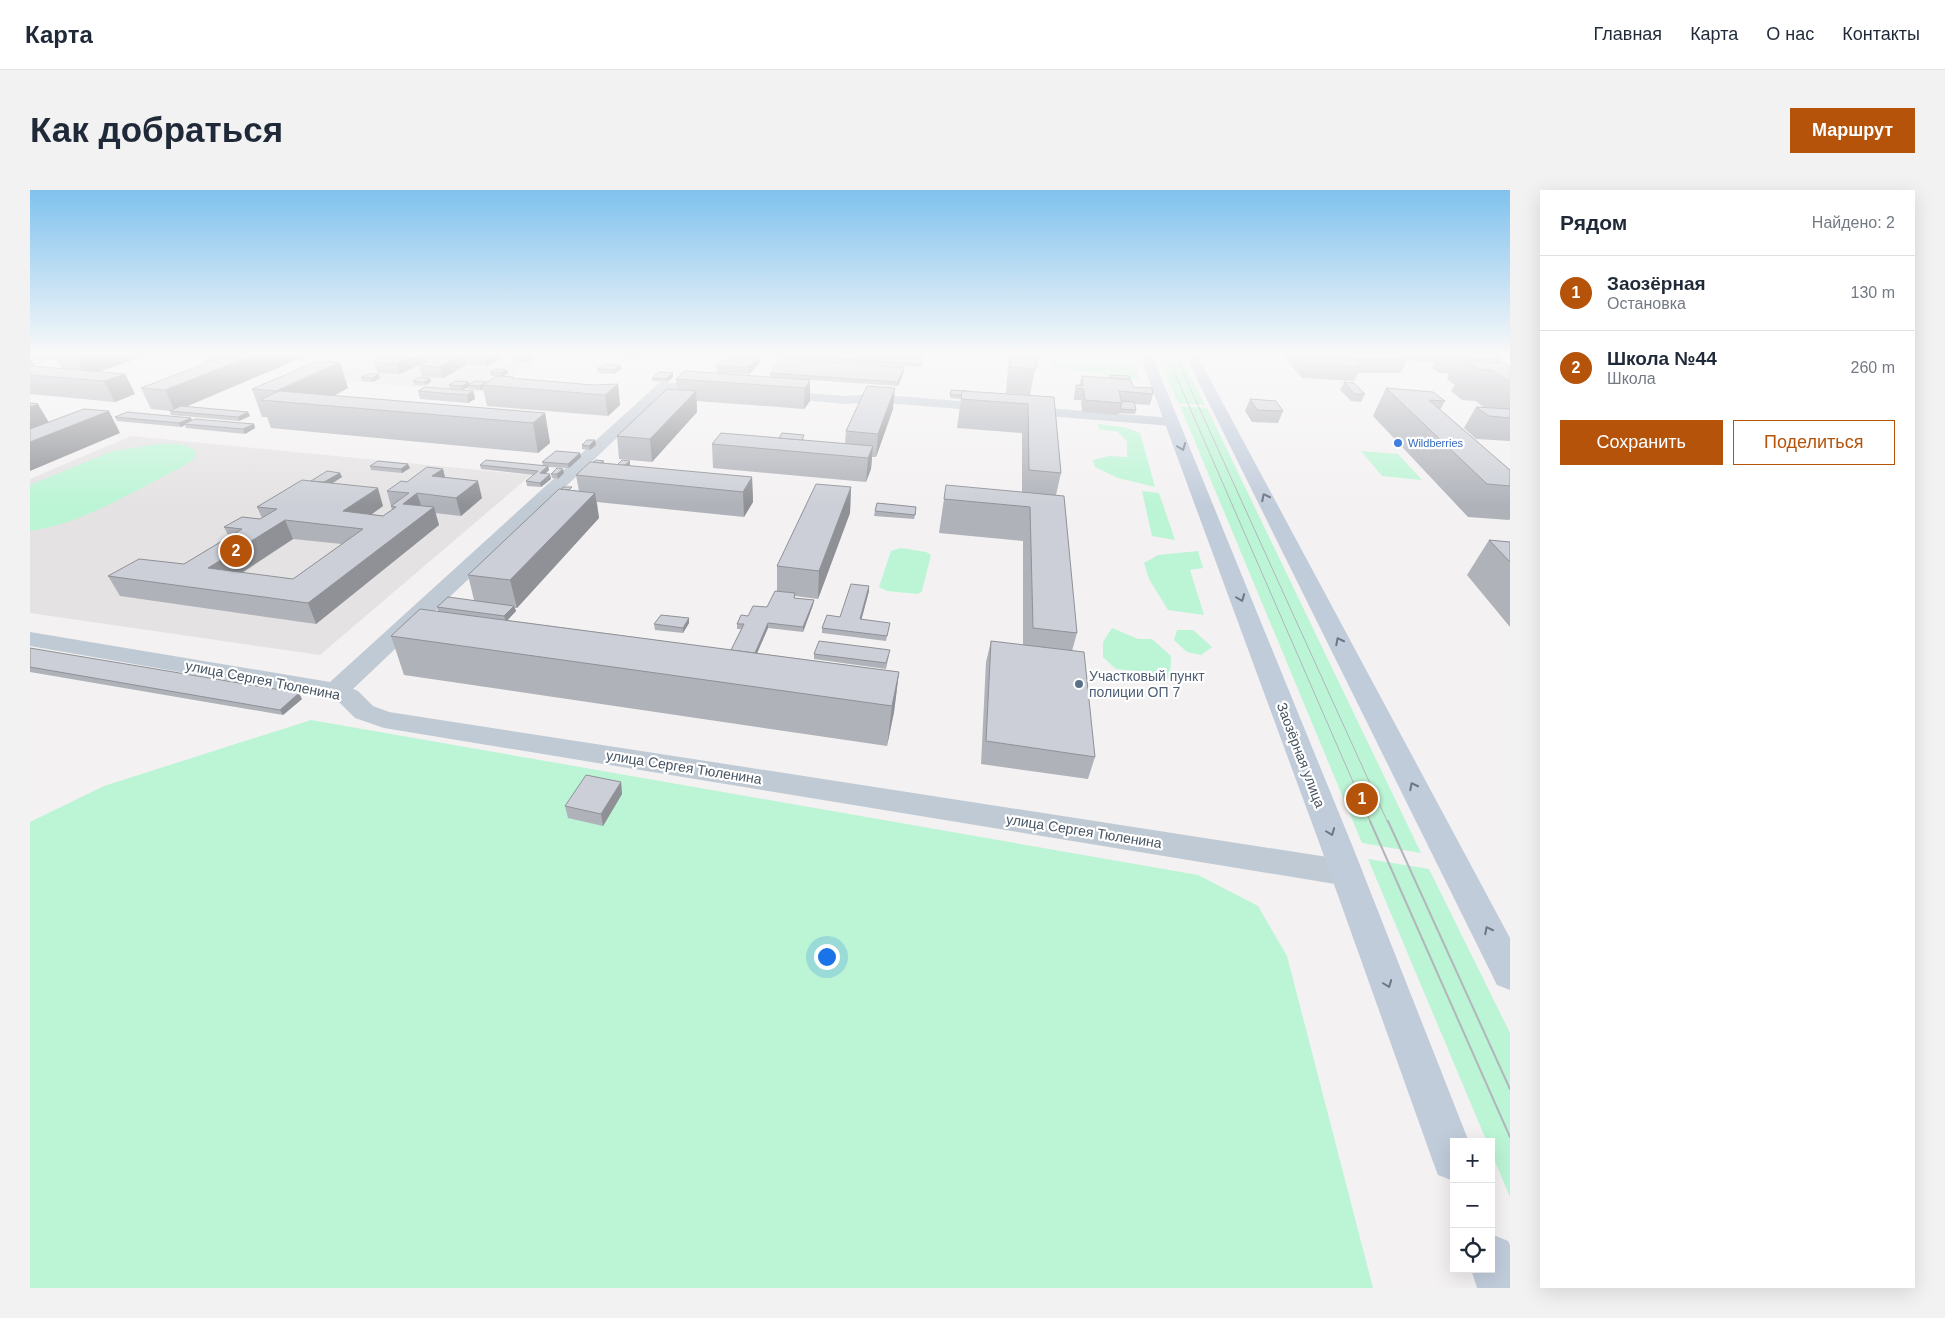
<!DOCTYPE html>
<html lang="ru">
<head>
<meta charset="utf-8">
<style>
	:root { --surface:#fff; --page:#f2f2f3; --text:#1f2937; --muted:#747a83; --line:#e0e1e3; --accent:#b45309 }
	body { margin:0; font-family:Arial,sans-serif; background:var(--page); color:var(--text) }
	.controls { position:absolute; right:15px; bottom:15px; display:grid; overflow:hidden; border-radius:0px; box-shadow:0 5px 20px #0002 }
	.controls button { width:45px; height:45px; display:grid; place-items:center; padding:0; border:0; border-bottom:1px solid var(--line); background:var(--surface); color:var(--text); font:25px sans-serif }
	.you { position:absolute; left:796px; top:766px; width:18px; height:18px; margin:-12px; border:4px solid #fff; border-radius:50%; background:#1a73e8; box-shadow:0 0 0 8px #1a73e833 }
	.badge { display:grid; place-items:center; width:32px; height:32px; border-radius:50%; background:var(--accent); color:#fff; font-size:16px; font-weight:700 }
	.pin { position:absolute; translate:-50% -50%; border:2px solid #fff; box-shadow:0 1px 5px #0006 }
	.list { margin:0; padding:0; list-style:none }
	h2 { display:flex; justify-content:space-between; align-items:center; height:65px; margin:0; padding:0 20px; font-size:21px }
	h2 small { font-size:16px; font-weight:400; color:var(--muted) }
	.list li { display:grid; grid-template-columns:32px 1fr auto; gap:15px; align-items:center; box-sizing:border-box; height:75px; padding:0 20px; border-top:1px solid var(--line) }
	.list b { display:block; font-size:19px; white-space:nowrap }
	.list p { margin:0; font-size:16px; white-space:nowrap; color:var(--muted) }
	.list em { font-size:16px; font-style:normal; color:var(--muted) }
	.actions { display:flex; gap:10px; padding:15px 20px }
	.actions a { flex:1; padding:11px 0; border:1px solid var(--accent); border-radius:0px; text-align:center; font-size:18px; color:var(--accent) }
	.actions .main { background:var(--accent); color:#fff }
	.icon { flex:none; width:28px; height:28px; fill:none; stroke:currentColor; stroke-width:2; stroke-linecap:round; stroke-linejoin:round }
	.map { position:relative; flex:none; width:1480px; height:1098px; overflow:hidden; border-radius:0px }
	header { display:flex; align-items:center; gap:30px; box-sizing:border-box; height:70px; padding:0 25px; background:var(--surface); border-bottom:1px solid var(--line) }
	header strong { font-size:24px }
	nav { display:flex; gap:28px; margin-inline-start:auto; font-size:18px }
	.intro { display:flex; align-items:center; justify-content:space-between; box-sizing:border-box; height:120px; padding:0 30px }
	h1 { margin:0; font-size:35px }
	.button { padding:12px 22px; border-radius:0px; background:var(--accent); color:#fff; font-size:18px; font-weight:700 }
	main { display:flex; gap:30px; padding:0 30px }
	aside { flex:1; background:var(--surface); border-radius:0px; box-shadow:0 5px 20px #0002 }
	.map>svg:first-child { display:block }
	.education { fill:#e4e2e2 }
	.green { fill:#bbf5d5 }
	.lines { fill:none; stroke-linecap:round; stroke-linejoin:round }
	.minor { fill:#c0cad4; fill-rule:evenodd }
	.secondary { fill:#c1ccdb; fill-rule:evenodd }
	.tram-far1 { stroke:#b2b5bc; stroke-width:1 }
	.tram { stroke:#b2b5bc; stroke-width:2 }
	.wall { fill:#afb2b9; fill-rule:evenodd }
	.shaded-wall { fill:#8f9196 }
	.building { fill:#cccfd7; stroke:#8f9196; fill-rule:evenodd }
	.oneway { stroke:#6b7786 }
	.shop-dot { fill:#3f7fe0; stroke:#fff; stroke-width:2 }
	.service-dot { fill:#5c6f8a; stroke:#fff; stroke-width:2 }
	.labels { text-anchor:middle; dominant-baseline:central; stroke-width:4.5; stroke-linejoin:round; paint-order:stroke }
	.far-shop-label { font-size:11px; fill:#366cbe; stroke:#fff; text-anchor:start }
	.service-label { font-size:14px; fill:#4e5e75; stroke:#fff; text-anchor:start }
	.street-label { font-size:14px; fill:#465361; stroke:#fff }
</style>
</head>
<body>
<header>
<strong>Карта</strong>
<nav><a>Главная</a><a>Карта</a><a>О нас</a><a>Контакты</a></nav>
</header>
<div class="intro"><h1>Как добраться</h1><a class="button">Маршрут</a></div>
<main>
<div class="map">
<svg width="1480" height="1098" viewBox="0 0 1480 1098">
	<rect width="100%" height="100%" fill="#f3f1f1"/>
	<!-- education -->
	<g class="education">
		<path d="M324 163H520L456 202 268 188Z"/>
		<path d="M101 246 501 285 290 465 0 423V289Z"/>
	</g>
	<!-- green -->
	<g class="green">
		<path d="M1012 163H1100L1110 190 1021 177V166Z"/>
		<path d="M1127 163H1149L1175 215 1148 213Z"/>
		<path d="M1150 216 1177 218 1391 663 1332 653Z"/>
		<path d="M1068 234 1094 237 1110 243 1125 297 1088 288 1065 277 1063 270 1079 266 1097 267V251L1088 242 1069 239Z"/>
		<path d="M128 254C142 254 156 252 166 262L164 269 152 277C105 300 52 334 0 341V295L83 261Z"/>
		<path d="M1331 261 1368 264 1392 290 1352 286Z"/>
		<path d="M1112 301 1129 303 1145 350 1122 346Z"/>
		<path d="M871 358 896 362 901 365 892 401 888 404 857 401 849 397 861 361Z"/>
		<path d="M1168 361 1173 378 1160 380 1174 425 1138 420 1119 389 1114 373 1128 365Z"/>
		<path d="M1082 438 1108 449H1122L1141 466 1140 488 1125 490 1106 481 1086 479 1073 467V452Z"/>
		<path d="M1147 440H1163L1182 457 1171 465 1157 462 1144 450Z"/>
		<path d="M281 530 1168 685 1228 716 1257 766 1343 1098H0V632L74 596Z"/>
		<path d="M1338 669 1399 679 1480 843V1007L1461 962V952H1457Z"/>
	</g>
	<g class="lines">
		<!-- minor -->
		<g class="minor">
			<path d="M21 163H39L37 166 0 176V168Z"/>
			<path d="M634 192 685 196 692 200 685 204 637 200 323 499 328 501 343 516 359 522 1317 670 1329 674 1333 683 1329 692 1317 696 354 538 325 528 310 513 299 508 0 456V442L300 492 629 193Z"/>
			<path d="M743 200 816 206 843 204 1142 228 1147 229 1149 232 1147 235 1142 236 843 212 816 214 738 207 736 204 738 201Z"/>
		</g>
		<!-- secondary -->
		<g class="secondary">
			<path d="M1109 163H1121L1322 655 1439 952H1424V991L1408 985 1402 969 1290 655Z"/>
			<path d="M1154 163H1166L1480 748V800L1467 795Z"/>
			<path d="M1461 1044 1478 1051 1480 1055V1098H1447L1441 1079H1461Z"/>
		</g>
		<!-- tram-far1 -->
		<g class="tram-far1">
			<path d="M1136 163 1341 633"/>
			<path d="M1147 169 1358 633"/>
		</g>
		<!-- tram -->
		<g class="tram">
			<path d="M1340 631 1480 947"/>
			<path d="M1358 631 1480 899"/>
		</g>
	</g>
	<!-- wall -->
	<g class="wall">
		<path d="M125 162 69 182 95 184 105 204 85 212 0 204V168L5 176 31 178 24 165Z"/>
		<path d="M285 162 156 217 218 222 220 226 209 231 141 225 140 221 121 219 111 198 177 173 175 170 192 168Z"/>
		<path d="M358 162H467L468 170 457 176 436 175 413 188 392 186 389 175 396 172 370 184 348 183 344 172 358 165Z"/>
		<path d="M583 162H616L607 169 583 167Z"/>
		<path d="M656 162H671L667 165H656Z"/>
		<path d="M702 162H731L729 165H730V172L719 184 687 183 686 176 702 164Z"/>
		<path d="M733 162H774L867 169V167L804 162H868V164L881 165 880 169 893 171 891 177 741 167V163Z"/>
		<path d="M973 162H1010L1007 179H1005L1000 205 976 203 978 177 980 165Z"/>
		<path d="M1250 162H1369L1377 169 1371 183H1328L1324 191 1272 188Z"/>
		<path d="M1374 162H1472L1469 168 1472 170 1471 173 1480 177V251L1446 249 1434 238 1446 217H1453L1446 211 1432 210 1421 201 1425 194H1423L1417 189 1419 185 1416 183H1409L1402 178 1404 173V172L1383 171Z"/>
		<path d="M500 166 501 170 495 173 483 172V169Z"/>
		<path d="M590 175 591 179 584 184 568 183 567 179Z"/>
		<path d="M874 177V181L868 196 740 187V183Z"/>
		<path d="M460 182 478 183 474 186 483 187V188L563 195 588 194 590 215 578 226 457 216 453 199 451 200 438 199V197L433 200 443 201 445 209 438 213 390 209 388 201 420 199 419 195 439 194 457 192 467 186H461Z"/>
		<path d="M643 183V187L637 192 622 191V188Z"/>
		<path d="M1080 185 1103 197 1123 204 1120 215 1104 214 1106 220 1105 224 1089 223 1088 225 1052 222 1051 210H1044V206L1046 195H1049L1052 186 1079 188Z"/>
		<path d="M331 187 350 188 343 192 332 191Z"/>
		<path d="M400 188 401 192 395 195H384L383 191Z"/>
		<path d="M646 189 780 190V211L774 219 667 211V222L622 272 589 269 587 246 647 199Z"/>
		<path d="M1314 192 1335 204 1331 212 1321 211 1310 200Z"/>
		<path d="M318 198 303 206 515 223 520 253 508 263 241 238 237 227H232L222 199Z"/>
		<path d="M1356 198 1415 211 1410 220 1480 280V329L1479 330 1438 327 1343 226Z"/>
		<path d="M921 200 1024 207 1031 283 1026 305 1047 443 1042 461 1065 567 1058 589 951 574 956 472 961 451 993 455V351L909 343 914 309 992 302V243L927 238 931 209 920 208Z"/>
		<path d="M1220 209 1253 221 1248 233 1222 232 1215 221Z"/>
		<path d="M863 219 846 267H842L841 279 836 292 683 278 682 254 749 248 774 249V250L815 254 816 241Z"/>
		<path d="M85 227 224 234 225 238 215 244 156 238 155 235 151 237 87 231Z"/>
		<path d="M552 255H566L560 260 552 259Z"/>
		<path d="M550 263 551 267 539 278 518 277 519 280 515 284 521 289 511 297 497 296 496 291 504 285 451 279 450 275H513L512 272Z"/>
		<path d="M574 271V273L600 275V276L722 287 723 312 714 327 567 312 569 328 487 418H485L486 421 477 430 701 460 711 439H707V434L718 426 737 417 747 401V376L821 297 820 323 788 409 765 406V408L784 410 783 415 773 442 738 438 727 463 869 482 864 522 857 556 374 485 361 446 408 421 407 417 444 410 438 385 543 300 549 301 546 285 563 272Z"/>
		<path d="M340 276 380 278 372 283 341 280Z"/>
		<path d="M413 279 415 287 452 308 431 326 405 323 409 335 286 434 90 406 78 386 154 374 199 347 194 337 230 329 232 328 227 317 281 291 310 283 312 287 302 293 353 316 341 324 353 326 362 320 361 316 357 301 377 292ZM263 349 312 354 263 389 212 383Z"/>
		<path d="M534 283 528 289 522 288 521 284Z"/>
		<path d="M845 321 886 322 884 329 844 326Z"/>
		<path d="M1459 350 1480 352V437L1437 385Z"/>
		<path d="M839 401 831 430 860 433 856 451 792 443V438L810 427Z"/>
		<path d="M659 433 653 443 625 440 624 434Z"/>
		<path d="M0 458 272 509 253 525 0 482Z"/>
		<path d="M784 464 859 465 856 479 784 469Z"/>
		<path d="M591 592 592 604 573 636 538 628 535 616Z"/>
	</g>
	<!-- shaded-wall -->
	<g class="shaded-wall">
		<path d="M59 162H125L56 186 46 166Z"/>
		<path d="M232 162H285L145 221 135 200Z"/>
		<path d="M390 162H392L395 172 370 184 367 174Z"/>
		<path d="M460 162H467L468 170 457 176 454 166Z"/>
		<path d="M607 162H616L607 169Z"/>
		<path d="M433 164 436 175 413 188 410 177Z"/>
		<path d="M730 165V172L719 184V177Z"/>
		<path d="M500 166 501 170 495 173 494 170Z"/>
		<path d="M0 168 10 185H0Z"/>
		<path d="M310 172 318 198 286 215 250 212 246 201Z"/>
		<path d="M590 175 591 179 584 184V180Z"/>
		<path d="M874 177V181L868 196V192Z"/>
		<path d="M477 180 478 183 472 187 471 183Z"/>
		<path d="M643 183V187L637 192 636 189Z"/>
		<path d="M95 184 105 204 85 212 74 191Z"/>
		<path d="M349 184 350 188 343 192 342 188Z"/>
		<path d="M400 188 401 192 395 195 394 192Z"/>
		<path d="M780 190V211L774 219 775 198Z"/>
		<path d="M439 192V196L438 195V197L432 200V196Z"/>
		<path d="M457 192 452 195 453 199 451 200 450 196Z"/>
		<path d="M588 194 590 215 578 226 575 205Z"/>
		<path d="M865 198 863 219 846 267 848 244Z"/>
		<path d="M443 201 445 209 438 213 437 205Z"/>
		<path d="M666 201 667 222 622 272 620 249Z"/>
		<path d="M8 214 21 236 0 244V217Z"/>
		<path d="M79 221 90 243 0 281V252Z"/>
		<path d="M218 222 220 226 209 231 208 227Z"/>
		<path d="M515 223 520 253 508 263 503 233Z"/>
		<path d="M161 228 163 232 154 234 155 235 151 237 149 233Z"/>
		<path d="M224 234 225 238 215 244 213 239Z"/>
		<path d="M565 250 566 255 560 260 559 256Z"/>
		<path d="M843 256 841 279 836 292 838 268Z"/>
		<path d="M550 263 551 267 539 278 538 274Z"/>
		<path d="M600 271V275L595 281 594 276Z"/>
		<path d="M378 274 380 278 372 283 371 279Z"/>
		<path d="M518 276 519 280 511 288 510 283Z"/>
		<path d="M413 279 417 296 402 286Z"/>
		<path d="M533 279 534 283 528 289 527 284Z"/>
		<path d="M310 283 312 287 295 298 293 293Z"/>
		<path d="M520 284 521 289 511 297 510 293Z"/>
		<path d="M722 287 723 312 714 327 713 302Z"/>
		<path d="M448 291 452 308 431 326 426 308Z"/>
		<path d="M821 297 820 323 788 409 789 381Z"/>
		<path d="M348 298 353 316 323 338 313 321Z"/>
		<path d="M387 303 393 321 373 314Z"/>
		<path d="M565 303 569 328 487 418 480 390Z"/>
		<path d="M404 317 409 335 286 434 278 413Z"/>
		<path d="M255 330 263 349 188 398 178 378Z"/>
		<path d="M839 396V401L830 435V429Z"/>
		<path d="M784 410 783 415 773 442V437Z"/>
		<path d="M484 416 486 421 476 432 474 426Z"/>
		<path d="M659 428V433L653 443V438Z"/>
		<path d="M738 433V438L725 468V463Z"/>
		<path d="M869 482 864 522 857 556 862 516Z"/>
		<path d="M269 503 272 509 253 525 250 520Z"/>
		<path d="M591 592 592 604 573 636 571 624Z"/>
	</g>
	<!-- building -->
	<g class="building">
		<path d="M31 162H59L46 166 24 165Z"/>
		<path d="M206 162H232L135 200 111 198Z"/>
		<path d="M364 162H390L367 174 344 172Z"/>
		<path d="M408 162H460L454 166 433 164 410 177 389 175 413 163Z"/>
		<path d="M741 162H774L880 169 881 166 893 167 891 174 741 164Z"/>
		<path d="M981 162H1005V179L980 177Z"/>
		<path d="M1267 162H1369L1377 169H1321L1330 177 1277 174Z"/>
		<path d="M1385 162H1404L1407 165 1387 164Z"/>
		<path d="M1435 162H1460L1472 170 1437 168 1430 163H1436Z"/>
		<path d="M703 163 730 165 719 177 686 176Z"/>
		<path d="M868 164 881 165 879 168 867 167Z"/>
		<path d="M489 165 500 166 494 170 483 169Z"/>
		<path d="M184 167 192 168 183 171 175 170Z"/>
		<path d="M752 169 874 177 868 192 740 183Z"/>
		<path d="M288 171 310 172 246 201 222 199Z"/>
		<path d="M1437 171 1474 173 1480 177V190H1477L1462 180 1449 179Z"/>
		<path d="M574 174 590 175 584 180 567 179Z"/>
		<path d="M0 176 95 184 74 191 0 185Z"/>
		<path d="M466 179 477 180 471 183 460 182Z"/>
		<path d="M655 181 780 190 775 198 646 189Z"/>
		<path d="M629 182 643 183 636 189 622 188Z"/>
		<path d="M338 184H349L342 188 331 187Z"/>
		<path d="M1080 185 1099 186 1100 189 1080 188Z"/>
		<path d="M468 186 483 187 481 188 563 195 588 194 575 205 452 195Z"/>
		<path d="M1052 186 1101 190 1103 197 1122 198 1123 204 1089 201 1092 213 1055 210 1053 199 1047 198 1046 195 1053 196Z"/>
		<path d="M390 187 400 188 394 192 383 191Z"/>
		<path d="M426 191 439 192 432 196 419 195Z"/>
		<path d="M445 191 457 192 450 196 438 195Z"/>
		<path d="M1314 192 1324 193 1335 204H1325Z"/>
		<path d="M837 196 865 198 848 244 816 241Z"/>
		<path d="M395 197 443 201 437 205 388 201Z"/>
		<path d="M1356 198 1403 202 1415 211 1399 210 1480 280V296L1457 294Z"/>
		<path d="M637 199 666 201 620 249 587 246Z"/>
		<path d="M921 200 937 201H932V205H920Z"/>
		<path d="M249 201 515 223 503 233 230 210Z"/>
		<path d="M932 201 1024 207 1031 283 999 280 998 214 931 209Z"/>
		<path d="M1220 209 1246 211 1253 221 1227 220Z"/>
		<path d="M1091 211 1104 212 1106 220 1090 219 1092 213Z"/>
		<path d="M0 213 8 214 0 217Z"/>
		<path d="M151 216 218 222 208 227 140 221Z"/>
		<path d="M1446 217 1480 219V228L1459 226Z"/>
		<path d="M54 219 79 221 0 252V239Z"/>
		<path d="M97 222 161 228 149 233 85 227Z"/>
		<path d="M165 229 224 234 213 239 154 234Z"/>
		<path d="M691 243 843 256 838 268 682 254Z"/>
		<path d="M752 243 774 245 772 250 749 248Z"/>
		<path d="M557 250H565L559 256 552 255Z"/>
		<path d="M526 261 550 263 538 274 512 272Z"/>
		<path d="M456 270 518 276 510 283 520 284 510 293 496 291 508 281 450 275Z"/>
		<path d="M566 270 574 271 571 273 563 272Z"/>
		<path d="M592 270 600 271 595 275H587Z"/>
		<path d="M348 271 378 274 371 279 340 276Z"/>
		<path d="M560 272 722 287 713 302 546 285Z"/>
		<path d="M397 277 413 279 402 286 448 291 426 308 387 303 373 314 404 317 278 413 78 386 109 369 154 374 212 339 194 337 212 327 230 329 247 319 227 317 272 290 348 298 313 321 353 326 366 317 361 316 379 303 357 301 371 291 377 292ZM255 330 333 339 263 389 178 378Z"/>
		<path d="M527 278 533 279 527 284H521Z"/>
		<path d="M297 281 310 283 294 292 281 291Z"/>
		<path d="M786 294 821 297 789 381 747 376Z"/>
		<path d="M916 295 1034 306 1047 443 1003 438 1000 317 914 309Z"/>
		<path d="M533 297H542L539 300 531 299Z"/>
		<path d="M529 299 565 303 480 390 438 385Z"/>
		<path d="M847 313 886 317 885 325 845 321Z"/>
		<path d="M1459 350 1480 352V372Z"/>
		<path d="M821 394 839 396 830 429 860 433 857 446 792 438 797 425 810 427Z"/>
		<path d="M745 401 765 403 764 408 784 410 773 437 738 433 725 463 701 460 714 434H707L711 425 718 426 723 416 737 417Z"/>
		<path d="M418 407 484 416 474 426 407 417Z"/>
		<path d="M390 419 869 482 862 516 361 446Z"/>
		<path d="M631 425 659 428 653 438 624 434Z"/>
		<path d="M789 451 860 460 856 473 784 464Z"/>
		<path d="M961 451 1054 462 1065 567 956 551Z"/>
		<path d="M0 458 269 503 250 520 0 477Z"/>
		<path d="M556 585 591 592 571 624 535 616Z"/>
	</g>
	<!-- one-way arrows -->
	<defs><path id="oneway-chevron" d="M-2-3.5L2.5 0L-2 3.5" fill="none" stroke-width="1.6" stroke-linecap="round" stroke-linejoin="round" transform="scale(1.25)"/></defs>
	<g class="oneway">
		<use href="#oneway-chevron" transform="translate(1152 257) rotate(69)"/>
		<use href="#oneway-chevron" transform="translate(1235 307) rotate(-117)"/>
		<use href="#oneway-chevron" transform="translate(1211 408) rotate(69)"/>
		<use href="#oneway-chevron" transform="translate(1309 451) rotate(-117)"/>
		<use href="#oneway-chevron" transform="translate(1383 596) rotate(-117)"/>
		<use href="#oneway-chevron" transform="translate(1301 642) rotate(69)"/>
		<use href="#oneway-chevron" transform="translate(1458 740) rotate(-117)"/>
		<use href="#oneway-chevron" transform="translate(1358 794) rotate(69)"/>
	</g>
	<!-- sky -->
	<linearGradient id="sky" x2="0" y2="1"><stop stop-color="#80c2ee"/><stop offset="0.52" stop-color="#faf9f9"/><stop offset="1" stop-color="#faf9f9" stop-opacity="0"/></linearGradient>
	<rect width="1480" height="316" fill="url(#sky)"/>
	<!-- markers -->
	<circle class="shop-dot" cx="1368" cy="253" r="5"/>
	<circle class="service-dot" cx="1049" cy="494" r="5"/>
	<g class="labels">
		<!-- far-shop labels -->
		<g class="far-shop-label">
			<text x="1378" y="253">Wildberries</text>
		</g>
		<!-- service labels -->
		<g class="service-label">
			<text x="1059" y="486">Участковый пункт<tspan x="1059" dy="16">полиции ОП 7</tspan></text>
		</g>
		<!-- street labels -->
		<g class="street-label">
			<text transform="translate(233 490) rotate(11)">улица Сергея Тюленина</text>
			<text transform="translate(1271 565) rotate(69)">Заозёрная улица</text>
			<text transform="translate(654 577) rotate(9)">улица Сергея Тюленина</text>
			<text transform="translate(1054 641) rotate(9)">улица Сергея Тюленина</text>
		</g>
	</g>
</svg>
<div class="controls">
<button>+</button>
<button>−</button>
<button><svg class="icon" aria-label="locate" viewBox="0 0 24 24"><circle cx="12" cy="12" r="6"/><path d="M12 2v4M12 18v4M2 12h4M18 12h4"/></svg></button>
</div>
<div class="you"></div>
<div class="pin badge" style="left:1332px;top:609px">1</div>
<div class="pin badge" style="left:206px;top:361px">2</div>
</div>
<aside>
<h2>Рядом<small>Найдено: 2</small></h2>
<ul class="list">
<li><span class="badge">1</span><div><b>Заозёрная</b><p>Остановка</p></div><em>130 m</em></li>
<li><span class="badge">2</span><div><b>Школа №44</b><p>Школа</p></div><em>260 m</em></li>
</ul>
<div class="actions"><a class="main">Сохранить</a><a>Поделиться</a></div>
</aside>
</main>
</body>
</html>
